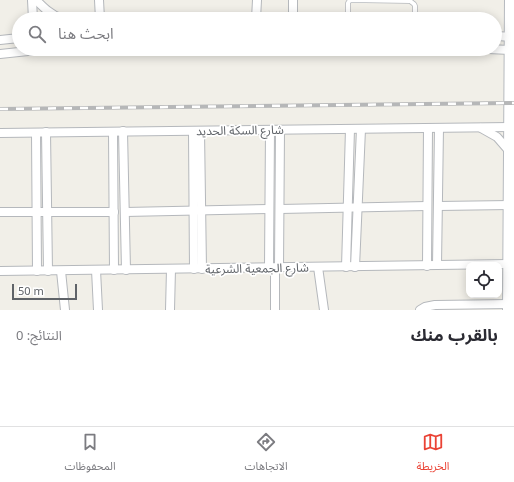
<!DOCTYPE html>
<html lang="ar">
<head>
<meta charset="utf-8">
<style>
	:root { --surface:#fff; --page:#f7f7f7; --text:#2b2b33; --muted:#7c7c81; --line:#e1e1e2; --accent:#ea4335 }
	body { margin:0; font-family:"Noto Sans","Noto Sans Arabic",sans-serif; background:var(--page); color:var(--text); direction:rtl }
	.controls { position:absolute; right:12px; bottom:12px; display:grid; overflow:hidden; border-radius:8px; box-shadow:0 2px 10px #0003 }
	.controls button { width:36px; height:36px; display:grid; place-items:center; padding:0; border:0; border-bottom:1px solid var(--line); background:var(--surface); color:var(--text); font:20px sans-serif }
	.scale { position:absolute; left:12px; bottom:10px; width:65px; box-sizing:border-box; padding-left:4px; border:2px solid #5f6368; border-top:0; font-size:11px; line-height:14px; white-space:nowrap; color:#5f6368; -webkit-text-stroke:3px #fff; paint-order:stroke }
	.list { margin:0; padding:0; list-style:none }
	h2 { display:flex; justify-content:space-between; align-items:center; height:52px; margin:0; padding:0 16px; font-size:17px }
	h2 small { font-size:13px; font-weight:400; color:var(--muted) }
	.icon { flex:none; width:22px; height:22px; fill:none; stroke:currentColor; stroke-width:2; stroke-linecap:round; stroke-linejoin:round }
	.map { position:relative; flex:none; width:514px; height:310px; overflow:hidden; direction:ltr }
	.search { position:absolute; background:var(--surface); box-shadow:0 2px 10px #0003; left:12px; right:12px; top:12px; height:44px; display:flex; align-items:center; gap:10px; box-sizing:border-box; padding:0 14px; border-radius:22px; color:var(--muted); font-size:15px }
	.sheet { height:116px; background:var(--surface) }
	nav { display:flex; justify-content:space-around; align-items:center; box-sizing:border-box; height:56px; border-top:1px solid var(--line); background:var(--surface); font-size:11px; color:var(--muted) }
	nav a { display:grid; justify-items:center; gap:2px }
	nav .on { color:var(--accent) }
	.map>svg:first-child { display:block }
	.lines { fill:none; stroke-linecap:round; stroke-linejoin:round }
	.lane-casing { stroke:#b5b8bc; stroke-width:5.5 }
	.street-casing { stroke:#b5b8bc; stroke-width:10 }
	.secondary-casing { stroke:#b6babf; stroke-width:14 }
	.lane { stroke:#fff; stroke-width:4 }
	.street { stroke:#fff; stroke-width:8 }
	.secondary { stroke:#fff; stroke-width:12 }
	.rail-casing { stroke:#b6b7b8; stroke-width:4 }
	.rail { stroke:#fff; stroke-width:2.5; stroke-dasharray:8; stroke-linecap:butt }
	.labels { text-anchor:middle; dominant-baseline:central; stroke-width:3.5; stroke-linejoin:round; paint-order:stroke }
	.street-label { font-size:12px; fill:#5f6368; stroke:#fff }
</style>
</head>
<body>
<div class="map">
<svg width="514" height="310" viewBox="0 0 514 310">
	<rect width="100%" height="100%" fill="#f1efe8"/>
	<g class="lines">
		<defs>
			<path id="lane" d="M348 19V3L350 0 410 1 414 4 415 6V19"/>
			<g id="street">
				<path d="M32 0 33 19"/>
				<path d="M36 0C44 8 51 15 62 19"/>
				<path d="M99 0 100 19"/>
				<path d="M293 0V19"/>
				<path d="M256 19 257 0"/>
				<path d="M495 36 514 37"/>
				<path d="M0 40 19 38"/>
				<path d="M488 49 511 50 514 49"/>
				<path d="M0 54 47 49"/>
				<path d="M481 128 497 137 510 152"/>
				<path d="M123 131 126 270"/>
				<path d="M193 131 194 269"/>
				<path d="M200 131 202 269"/>
				<path d="M46 132 48 271"/>
				<path d="M113 132 114 270"/>
				<path d="M0 133 510 127"/>
				<path d="M36 133 37 271"/>
				<path d="M438 206 510 205"/>
				<path d="M280 209 427 206"/>
				<path d="M0 212H114"/>
				<path d="M125 212 269 209"/>
				<path d="M437 265 439 128"/>
				<path d="M427 266 428 128"/>
				<path d="M318 267 324 310"/>
				<path d="M346 267 350 129"/>
				<path d="M355 267 361 129"/>
				<path d="M269 268 270 130"/>
				<path d="M279 268 280 130"/>
				<path d="M96 270 98 310"/>
				<path d="M0 271 513 264"/>
				<path d="M61 271 65 310"/>
				<path d="M170 310 171 269"/>
				<path d="M275 310V268"/>
				<path d="M420 310 425 307 435 305 509 304"/>
			</g>
			<path id="secondary" d="M509 310 511 0"/>
		</defs>
		<!-- lane casing -->
		<use href="#lane" class="lane-casing"/>
		<!-- street casing -->
		<use href="#street" class="street-casing"/>
		<!-- secondary casing -->
		<use href="#secondary" class="secondary-casing"/>
		<!-- lane -->
		<use href="#lane" class="lane"/>
		<!-- street -->
		<use href="#street" class="street"/>
		<!-- secondary -->
		<use href="#secondary" class="secondary"/>
		<defs>
			<path id="rail" d="M0 109 514 103"/>
		</defs>
		<!-- rail casing -->
		<use href="#rail" class="rail-casing"/>
		<!-- rail -->
		<use href="#rail" class="rail"/>
	</g>
	<g class="labels">
		<!-- street labels -->
		<g class="street-label">
			<text transform="translate(240 130) rotate(-1)">شارع السكة الحديد</text>
			<text transform="translate(257 268) rotate(-1)">شارع الجمعية الشرعية</text>
		</g>
	</g>
</svg>
<div class="controls">
<button><svg class="icon" aria-label="locate" viewBox="0 0 24 24"><circle cx="12" cy="12" r="6"/><path d="M12 2v4M12 18v4M2 12h4M18 12h4"/></svg></button>
</div>
<div class="scale">50 m</div>
<div class="search"><svg class="icon" aria-label="search" viewBox="0 0 24 24"><circle cx="10" cy="10" r="6"/><path d="M15 15l6 6"/></svg>ابحث هنا</div>
</div>
<section class="sheet">
<h2>بالقرب منك<small>النتائج: 0</small></h2>
<ul class="list">
</ul>
</section>
<nav>
<a class="on"><svg class="icon" aria-label="map" viewBox="0 0 24 24"><path d="M3 6l6-2 6 2 6-2v14l-6 2-6-2-6 2zM9 4v14M15 6v14"/></svg>الخريطة</a>
<a><svg class="icon" aria-label="directions" viewBox="0 0 24 24"><path d="M12 3l9 9-9 9-9-9zM9 14v-3h6M13 9l2 2-2 2"/></svg>الاتجاهات</a>
<a><svg class="icon" aria-label="saved" viewBox="0 0 24 24"><path d="M7 4h10v16l-5-4-5 4z"/></svg>المحفوظات</a>
</nav>
</body>
</html>
